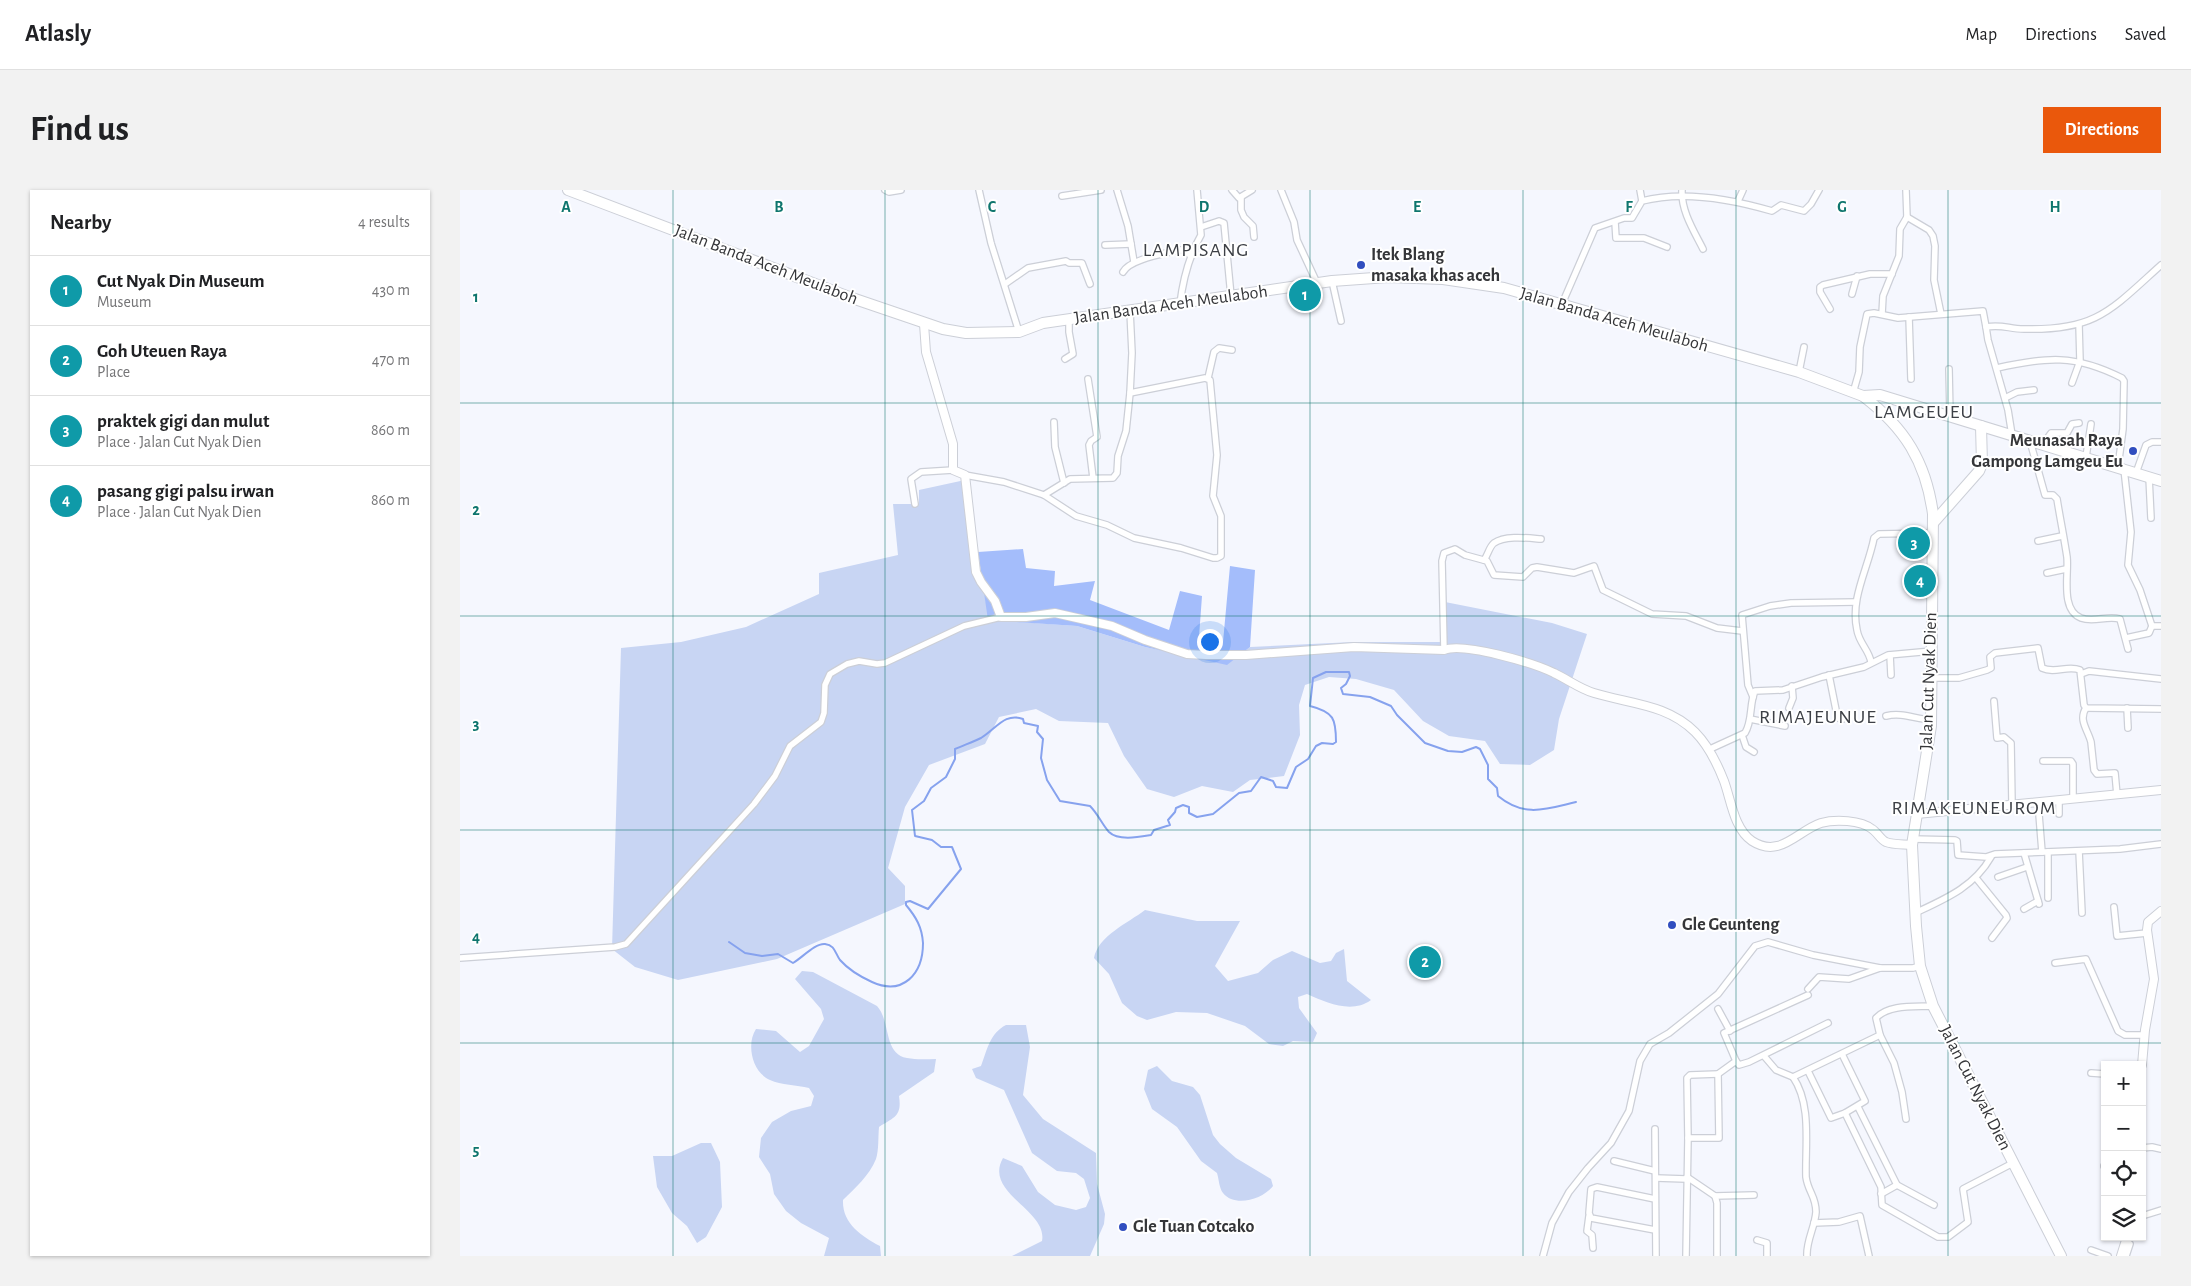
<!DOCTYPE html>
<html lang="en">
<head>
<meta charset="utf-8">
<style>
	:root { --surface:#fff; --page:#f2f2f2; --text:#202124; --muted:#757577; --line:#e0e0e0; --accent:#ea580c }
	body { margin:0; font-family:"Alegreya Sans",sans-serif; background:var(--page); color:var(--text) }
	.controls { position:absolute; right:15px; bottom:15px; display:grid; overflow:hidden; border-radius:0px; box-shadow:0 1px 4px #0004 }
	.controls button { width:45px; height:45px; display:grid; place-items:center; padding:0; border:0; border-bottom:1px solid var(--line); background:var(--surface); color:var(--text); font:25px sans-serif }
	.you { position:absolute; left:749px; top:451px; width:18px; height:18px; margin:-12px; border:4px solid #fff; border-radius:50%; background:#1a73e8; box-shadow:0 0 0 8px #1a73e833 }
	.badge { display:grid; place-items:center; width:32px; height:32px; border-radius:50%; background:var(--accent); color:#fff; font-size:16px; font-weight:700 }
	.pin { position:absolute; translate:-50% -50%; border:2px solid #fff; box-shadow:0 1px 5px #0006 }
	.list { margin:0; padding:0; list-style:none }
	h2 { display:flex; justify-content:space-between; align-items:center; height:65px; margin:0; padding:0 20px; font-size:21px }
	h2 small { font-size:16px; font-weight:400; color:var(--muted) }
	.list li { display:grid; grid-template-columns:32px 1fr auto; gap:15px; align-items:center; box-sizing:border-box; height:70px; padding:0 20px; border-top:1px solid var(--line) }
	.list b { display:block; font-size:19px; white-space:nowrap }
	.list p { margin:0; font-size:16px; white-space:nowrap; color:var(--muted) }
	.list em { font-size:16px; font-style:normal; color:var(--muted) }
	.icon { flex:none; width:28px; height:28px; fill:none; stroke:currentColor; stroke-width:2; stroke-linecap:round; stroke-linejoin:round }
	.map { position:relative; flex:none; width:1701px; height:1066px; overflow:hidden; border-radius:0px }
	header { display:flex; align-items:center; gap:30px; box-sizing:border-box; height:70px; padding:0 25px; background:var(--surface); border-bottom:1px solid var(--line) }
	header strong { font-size:24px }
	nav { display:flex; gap:28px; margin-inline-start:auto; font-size:18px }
	.intro { display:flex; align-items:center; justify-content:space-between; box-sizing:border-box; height:120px; padding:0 30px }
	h1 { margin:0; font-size:35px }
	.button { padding:12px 22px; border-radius:0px; background:var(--accent); color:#fff; font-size:18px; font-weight:700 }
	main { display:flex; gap:30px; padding:0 30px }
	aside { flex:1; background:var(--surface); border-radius:0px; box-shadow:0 1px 4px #0004 }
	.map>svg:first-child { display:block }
	.green { fill:#c8d5f3 }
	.forest { fill:#a4bdfb }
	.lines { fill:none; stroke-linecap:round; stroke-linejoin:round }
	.stream { stroke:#86a2ee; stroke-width:2 }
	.minor-casing { stroke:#cccfd7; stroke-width:8 }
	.tertiary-casing { stroke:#cccfd7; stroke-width:10 }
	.trunk-casing { stroke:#cccfd7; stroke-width:12 }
	.minor { stroke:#fff; stroke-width:5.5 }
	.tertiary { stroke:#fff; stroke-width:8 }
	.trunk { stroke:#fff; stroke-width:10 }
	.grid { fill:none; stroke:#0f766e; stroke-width:1; stroke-opacity:0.55 }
	.poi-dot { fill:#314ebf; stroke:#fff; stroke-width:2 }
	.labels { text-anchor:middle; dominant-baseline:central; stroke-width:4; stroke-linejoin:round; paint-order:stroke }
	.poi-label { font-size:18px; font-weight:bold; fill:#353639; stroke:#fff; text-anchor:start }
	.street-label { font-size:18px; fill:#353639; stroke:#fff }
	.quarter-label { font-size:20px; letter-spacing:1px; fill:#3d4046; stroke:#fff }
	.grid-label { font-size:16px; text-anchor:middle; font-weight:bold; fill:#0f766e; stroke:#fff; stroke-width:4; stroke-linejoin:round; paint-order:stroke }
</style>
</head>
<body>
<header>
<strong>Atlasly</strong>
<nav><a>Map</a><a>Directions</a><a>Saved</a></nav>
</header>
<div class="intro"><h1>Find us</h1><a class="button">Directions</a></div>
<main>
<aside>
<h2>Nearby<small>4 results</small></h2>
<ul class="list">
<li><span class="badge" style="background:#0f9aa8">1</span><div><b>Cut Nyak Din Museum</b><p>Museum</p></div><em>430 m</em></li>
<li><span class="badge" style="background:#0f9aa8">2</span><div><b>Goh Uteuen Raya</b><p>Place</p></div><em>470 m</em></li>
<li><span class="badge" style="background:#0f9aa8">3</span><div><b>praktek gigi dan mulut</b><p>Place · Jalan Cut Nyak Dien</p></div><em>860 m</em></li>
<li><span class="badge" style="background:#0f9aa8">4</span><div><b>pasang gigi palsu irwan</b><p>Place · Jalan Cut Nyak Dien</p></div><em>860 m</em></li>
</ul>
</aside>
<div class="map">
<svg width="1701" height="1066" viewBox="0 0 1701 1066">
	<rect width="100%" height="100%" fill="#f5f7fe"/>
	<!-- green -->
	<g class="green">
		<path d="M505 290 529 430 617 436 685 457 767 474 790 457 893 452H982L980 411 1092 433 1127 444 1099 529 1094 560 1070 575 1040 574 1025 551 989 546 963 531 934 500 896 489 869 487 845 495 839 515 840 545 824 586 790 590 773 602 742 596 714 607 687 599 664 566 648 533 599 531 576 519 539 527 525 554 469 575 445 617 428 678 445 696V714L317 769 218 790 175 777 152 759 161 458 221 452 286 437 359 404V383L438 365 433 314H459V300Z"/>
		<path d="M685 720 737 731H780L755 776 768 791 798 783 813 770 832 761 860 773 871 771 876 763 884 759 887 791 911 810C892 824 867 813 847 804L838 807 839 818 857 843 853 852 833 851 823 856 809 854 785 836 747 823 716 822 687 830 677 826 662 813 649 784 634 768C638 746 668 733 685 720Z"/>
		<path d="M342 781 353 782 417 816C431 831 423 864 447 868 457 870 467 869 476 869L474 882 439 906C442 926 435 927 419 937 418 947 419 960 416 969 409 986 395 998 383 1010 382 1033 401 1046 420 1056L421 1066H364L369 1048 341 1033 326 1021 314 1004 310 984 299 967 301 948 312 932 331 921 351 916 354 906 349 898C337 895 321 895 310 890 292 882 286 854 296 839L316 841 340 862 349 856 364 829 361 819 335 789Z"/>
		<path d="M546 835H566L570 857 563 905 583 929 636 963 637 994 645 1024 644 1034 630 1066H552L582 1051C588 1020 523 1003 543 968L562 976 578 1002 595 1015 616 1020 626 1017 630 1008 624 989 616 983 597 981 572 963 544 900 516 888 512 879 521 876C527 860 530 843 546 835Z"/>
		<path d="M697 876 712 891 733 897 740 905 753 945 760 954 776 968 811 989 813 996C803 1009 775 1018 763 1003 759 998 759 989 757 983L741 971 717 937 692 919 684 899 688 880Z"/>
		<path d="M241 953H251L260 972 262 1017 246 1047 237 1053 227 1036 212 1023 197 997 193 966H212Z"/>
	</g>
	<!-- forest -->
	<path class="forest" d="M563 359 566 378 595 381 594 396 635 391 630 410 709 440 720 401 742 406 739 447 763 452 770 376 795 380 790 457 767 475 685 457 617 436 528 430 518 362Z"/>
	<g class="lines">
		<!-- stream -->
		<path class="stream" d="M269 752 285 763 302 766 318 764 333 773C342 768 355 753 365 754 375 755 375 763 380 770 388 779 401 787 412 792 443 806 463 784 463 753 462 737 456 727 446 715V712L450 711 468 719 501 679 492 657H481L472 650 455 646 452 620 464 611 471 598 486 587 495 569V559C504 555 513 552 521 548 536 539 545 522 563 529L564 533 578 536 577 542 583 549 581 568 587 590 600 611 630 616C638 624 642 634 649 642 658 651 679 647 691 645L694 640 710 635 708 630 715 622 716 618 723 615 729 617V623L737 627 753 624 779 603 791 601 801 587 813 591 816 597 827 598 836 577 848 569 856 556 862 553 873 554 876 552C876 529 874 522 850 516L853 488 866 482H889L890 486 886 494 881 498 883 504 910 507 931 516 937 525 965 553 988 561 1002 562 1016 557 1020 559 1028 575V589L1037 598 1038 606C1065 628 1086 619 1116 612"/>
		<defs>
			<g id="minor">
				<path d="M425 0 429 2 441 0"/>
				<path d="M519 0 531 53 559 142"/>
				<path d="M657 0 668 36 674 72"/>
				<path d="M772 0 779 8 792 0"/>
				<path d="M821 0 834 32 837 50 857 93"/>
				<path d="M1180 0 1182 11"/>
				<path d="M1222 0C1221 21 1234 41 1243 59"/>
				<path d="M602 6 641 0"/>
				<path d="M781 8V20L784 27 793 36 794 47"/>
				<path d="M1278 11 1283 0"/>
				<path d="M1447 27 1469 40 1473 46 1475 56 1474 90 1481 124"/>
				<path d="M1155 32 1156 48H1184L1207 57"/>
				<path d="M741 37 759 31 764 33 771 106"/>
				<path d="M645 55 671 54"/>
				<path d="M663 82C670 69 704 64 719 60H724L731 66"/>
				<path d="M872 91 881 131"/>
				<path d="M545 94 568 78 606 71 609 73H622L630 94"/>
				<path d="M1392 104 1397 86"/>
				<path d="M720 114C723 89 729 66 741 45L737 0"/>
				<path d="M1102 114 1135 38 1164 28H1172L1182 11C1224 0 1271 9 1312 21L1321 15 1344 21 1351 14 1359 0"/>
				<path d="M1370 119 1360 102V97L1363 95 1410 84H1432"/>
				<path d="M1422 124 1423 106 1439 66 1440 39 1447 27 1446 0"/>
				<path d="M1449 127 1451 189"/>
				<path d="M605 169 613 164 609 142V129"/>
				<path d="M1537 178C1586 167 1615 164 1662 188L1664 191 1663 239 1658 277"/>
				<path d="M1489 179 1490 226"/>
				<path d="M1339 182 1344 157"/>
				<path d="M748 188 754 162 759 158 772 160"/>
				<path d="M628 189 637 247 631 251 629 255 633 288"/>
				<path d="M1612 193 1620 171 1619 135"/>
				<path d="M1393 203 1399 182 1400 157 1407 124 1414 123 1438 128 1523 121 1526 137"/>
				<path d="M1545 208 1557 202 1574 200"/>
				<path d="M594 232 595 257 604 293"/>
				<path d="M1552 245 1548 220 1528 150 1526 137C1542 134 1549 139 1564 139 1636 141 1651 120 1701 75"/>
				<path d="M1570 251 1585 305H1593L1597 309C1600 328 1604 347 1607 367 1609 384 1600 420 1621 428 1634 433 1647 425 1660 429L1668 459"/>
				<path d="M1583 254 1591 243H1607L1612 234 1619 233"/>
				<path d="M1626 267 1631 234"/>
				<path d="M1664 279 1671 342 1668 375 1680 400 1692 436H1701"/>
				<path d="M1676 283 1686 255 1692 252H1701"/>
				<path d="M505 285 544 292 584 305 610 289 653 288 657 283 658 266 666 241 670 203 672 163 670 121"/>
				<path d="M1689 287 1691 328"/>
				<path d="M584 305 616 326 647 335 674 348 721 358 753 368H757L761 366V326L753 306 757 265 750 190 745 188 670 203"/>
				<path d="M455 314 451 289 461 282 493 280"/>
				<path d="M1578 351 1602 346"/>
				<path d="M1024 370C1028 365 1029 357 1034 353 1045 345 1068 348 1081 349"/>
				<path d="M1587 383 1606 379"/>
				<path d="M1666 448 1689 443 1692 436"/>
				<path d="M984 460 982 371 984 363 995 359 1005 365 1027 371 1034 385 1063 387 1072 378 1077 377 1114 383 1134 376 1143 400 1192 424 1226 426 1257 438 1282 441"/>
				<path d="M1430 465 1431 485"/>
				<path d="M1411 472C1409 460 1399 453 1397 440 1390 408 1408 379 1414 348L1419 344 1473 343"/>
				<path d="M1621 484 1629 481 1701 489"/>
				<path d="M1369 485 1377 525 1378 528 1383 529"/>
				<path d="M1472 488H1499L1527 480 1531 478 1530 467 1535 463 1578 458 1582 478C1595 484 1608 475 1620 480L1624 515 1626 518 1701 519"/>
				<path d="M1293 507 1288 495 1282 425 1310 416 1331 413 1396 412"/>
				<path d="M1534 511 1537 548 1544 547 1551 553 1552 614"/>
				<path d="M1329 518 1333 508 1332 496"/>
				<path d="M1626 518C1618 530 1628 540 1631 552 1632 561 1633 571 1634 580L1637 584 1655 583 1657 605"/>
				<path d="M1667 518 1668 538"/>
				<path d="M1426 526C1442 522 1455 529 1471 530"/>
				<path d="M1290 529 1325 536"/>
				<path d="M1282 545 1286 557 1294 562"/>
				<path d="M1250 559 1285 543C1293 530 1289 514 1295 501L1323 500 1362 487 1404 477 1428 465 1472 461"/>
				<path d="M1583 571H1611L1613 574V608"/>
				<path d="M1578 612 1582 662"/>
				<path d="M1599 624V610"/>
				<path d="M1453 649 1495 650 1497 651 1498 665 1526 667 1535 664 1660 659 1701 654"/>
				<path d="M1619 661 1622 723"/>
				<path d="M1564 663 1579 714"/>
				<path d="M1538 687 1567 677"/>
				<path d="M1516 688 1546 725 1547 728 1532 748"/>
				<path d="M1588 708V662"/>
				<path d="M1654 717 1657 746 1687 743"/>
				<path d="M1564 719 1578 711"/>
				<path d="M1455 723C1485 709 1514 697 1531 667"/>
				<path d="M0 768 155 757 166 754 294 614 315 586 330 556 361 532 364 523 365 495 370 484 387 474 399 471 417 474 425 473 504 436 541 427"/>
				<path d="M1595 773 1626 769 1658 841 1665 845H1684"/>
				<path d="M1348 799 1359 787 1389 789 1420 778"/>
				<path d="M1258 819 1270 841"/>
				<path d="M1420 845 1434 873 1442 902 1446 929"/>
				<path d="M1304 866 1316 880 1333 887 1420 845 1416 828C1429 814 1455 817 1473 816"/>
				<path d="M1276 871 1279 875 1289 872 1368 833"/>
				<path d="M1348 881 1371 928 1385 923 1405 911 1382 864"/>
				<path d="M1631 883 1645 884"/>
				<path d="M1333 887C1352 915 1345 955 1346 987 1348 1002 1356 1006 1356 1022 1355 1037 1346 1051 1347 1066"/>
				<path d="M1398 917 1437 995 1474 1015"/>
				<path d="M1385 923 1421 997 1422 1015 1478 1047H1488L1508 1032 1503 999 1553 973"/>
				<path d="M1195 939 1196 1066"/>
				<path d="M1228 948H1259L1258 884 1276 871 1264 843 1348 805"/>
				<path d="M1682 958 1692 957 1701 959"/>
				<path d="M1154 971 1195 981"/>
				<path d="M1644 976H1645"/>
				<path d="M1227 987 1255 1006 1257 1013V1066"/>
				<path d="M1196 988 1226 989"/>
				<path d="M1421 1004 1437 995"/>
				<path d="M1255 1006 1294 1005"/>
				<path d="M1195 1009 1137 997 1131 999 1129 1023 1131 1028 1195 1040"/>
				<path d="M1129 1026 1127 1041 1132 1045 1133 1058"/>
				<path d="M1682 1026 1701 1020"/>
				<path d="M1354 1033 1379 1032 1400 1026 1409 1066"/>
				<path d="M1297 1050 1307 1053V1066"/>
				<path d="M1631 1060 1648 1066"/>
				<path d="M1083 1066 1092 1033 1109 1002 1128 978 1151 953 1169 921 1180 871 1190 854 1209 843 1258 804 1295 756 1308 752 1353 765 1420 778H1453L1460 776"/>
				<path d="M1226 1066 1228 948 1227 888 1230 885 1258 884"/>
				<path d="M1666 1066 1670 1054 1666 1051"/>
			</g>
			<g id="tertiary">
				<path d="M464 134 466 162 493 254V280L505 285 516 382 521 392 535 411 541 427H566L595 423 652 436 685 450 727 464 746 465H786L894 457 984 460C1003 452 1074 473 1094 483 1107 489 1120 499 1134 503 1170 514 1207 514 1235 542 1249 556 1257 573 1264 591 1271 610 1274 639 1292 651 1320 669 1337 641 1361 633 1375 629 1401 630 1412 639 1417 642 1421 650 1426 652 1433 655 1445 654 1452 655"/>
				<path d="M1457 624 1701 600"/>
				<path d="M1682 875 1685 840 1694 789 1687 740 1688 732 1701 721"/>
				<path d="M1661 1066 1667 1047"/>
			</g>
			<g id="trunk">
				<path d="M108 0 392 108 483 139 506 143 559 142 583 133 872 91 928 87 983 89 1044 98 1339 182 1403 206 1420 205 1701 291"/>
				<path d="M1403 206C1445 238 1466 272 1473 324L1471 536 1452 655 1456 736 1460 776 1473 816 1601 1066"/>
				<path d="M1474 332 1519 281 1522 274 1521 236"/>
			</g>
		</defs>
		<!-- minor casing -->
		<use href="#minor" class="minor-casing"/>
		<!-- tertiary casing -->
		<use href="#tertiary" class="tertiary-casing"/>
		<!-- trunk casing -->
		<use href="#trunk" class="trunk-casing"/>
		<!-- minor -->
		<use href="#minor" class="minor"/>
		<!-- tertiary -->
		<use href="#tertiary" class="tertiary"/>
		<!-- trunk -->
		<use href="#trunk" class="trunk"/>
	</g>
	<!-- grid -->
	<path class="grid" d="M213 0V1066M425 0V1066M638 0V1066M850 0V1066M1063 0V1066M1276 0V1066M1488 0V1066M0 213H1701M0 426H1701M0 640H1701M0 853H1701"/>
	<!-- markers -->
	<g class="poi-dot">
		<circle cx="901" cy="75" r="5"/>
		<circle cx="1673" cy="261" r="5"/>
		<circle cx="1212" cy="735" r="5"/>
		<circle cx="663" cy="1037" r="5"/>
	</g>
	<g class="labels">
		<!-- poi labels -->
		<g class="poi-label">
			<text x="911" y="65">Itek Blang<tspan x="911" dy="21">masaka khas aceh</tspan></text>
			<text x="1663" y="251" text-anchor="end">Meunasah Raya<tspan x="1663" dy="21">Gampong Lamgeu Eu</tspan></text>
			<text x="1222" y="735">Gle Geunteng</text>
			<text x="673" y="1037">Gle Tuan Cotcako</text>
		</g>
		<!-- street labels -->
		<g class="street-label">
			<text transform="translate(306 75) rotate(21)">Jalan Banda Aceh Meulaboh</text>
			<text transform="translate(711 115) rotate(-8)">Jalan Banda Aceh Meulaboh</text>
			<text transform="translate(1154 130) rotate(16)">Jalan Banda Aceh Meulaboh</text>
			<text transform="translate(1469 491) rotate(-88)">Jalan Cut Nyak Dien</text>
			<text transform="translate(1515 898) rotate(63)">Jalan Cut Nyak Dien</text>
		</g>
		<!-- quarter labels -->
		<g class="quarter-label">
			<text x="736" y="60">LAMPISANG</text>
			<text x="1464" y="222">LAMGEUEU</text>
			<text x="1358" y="527">RIMAJEUNUE</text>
			<text x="1514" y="618">RIMAKEUNEUROM</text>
		</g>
	</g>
	<g class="grid-label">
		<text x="106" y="22">A</text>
		<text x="319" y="22">B</text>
		<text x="532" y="22">C</text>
		<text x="744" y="22">D</text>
		<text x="957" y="22">E</text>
		<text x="1169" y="22">F</text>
		<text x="1382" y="22">G</text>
		<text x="1595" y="22">H</text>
		<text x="16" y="112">1</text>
		<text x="16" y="325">2</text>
		<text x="16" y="539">3</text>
		<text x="16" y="752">4</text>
		<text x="16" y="965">5</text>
	</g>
</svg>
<div class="controls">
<button>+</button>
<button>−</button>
<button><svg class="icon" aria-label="locate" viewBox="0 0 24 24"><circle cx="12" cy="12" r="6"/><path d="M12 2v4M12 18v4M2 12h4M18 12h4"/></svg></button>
<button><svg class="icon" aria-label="layers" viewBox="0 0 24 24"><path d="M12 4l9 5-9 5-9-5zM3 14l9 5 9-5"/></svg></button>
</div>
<div class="you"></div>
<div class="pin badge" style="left:845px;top:105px;background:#0f9aa8">1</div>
<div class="pin badge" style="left:965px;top:772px;background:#0f9aa8">2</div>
<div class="pin badge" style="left:1454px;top:353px;background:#0f9aa8">3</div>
<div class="pin badge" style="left:1460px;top:391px;background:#0f9aa8">4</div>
</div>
</main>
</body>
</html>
